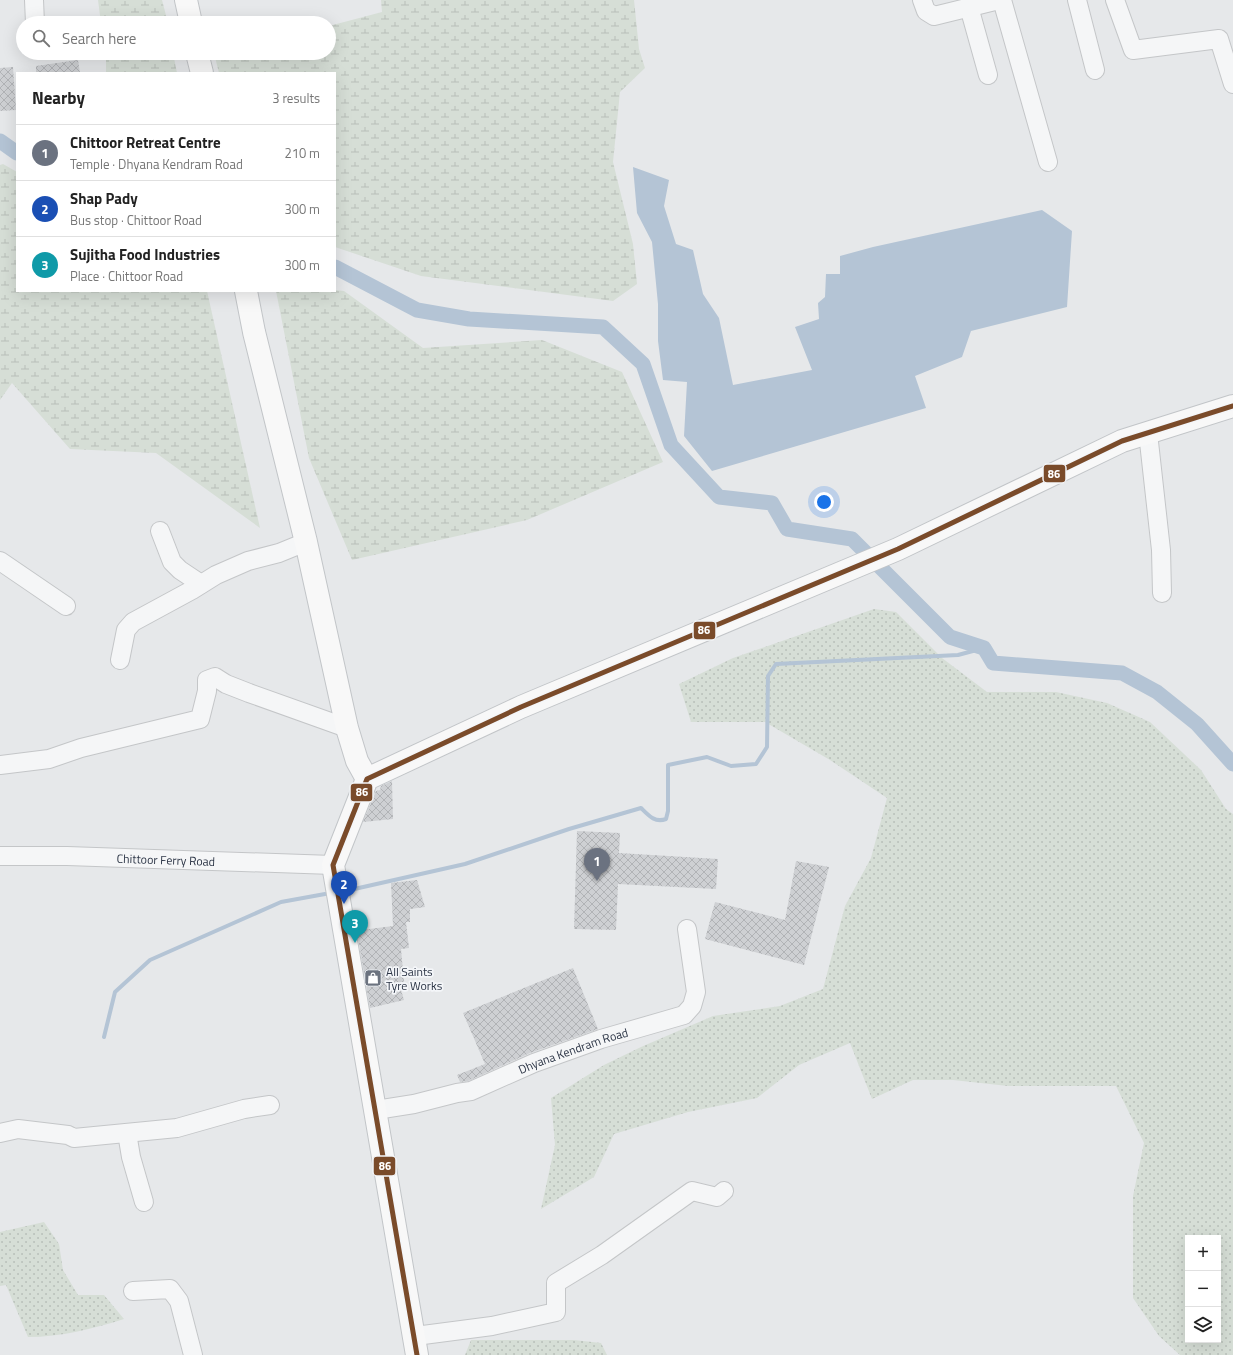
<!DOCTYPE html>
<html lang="en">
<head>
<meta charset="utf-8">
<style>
	:root { --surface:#fff; --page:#f2f2f2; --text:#222; --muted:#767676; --line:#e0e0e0; --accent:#ea580c }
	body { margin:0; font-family:"Titillium Web",sans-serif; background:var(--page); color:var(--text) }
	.controls { position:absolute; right:12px; bottom:12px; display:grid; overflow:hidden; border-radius:0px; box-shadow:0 4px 16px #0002 }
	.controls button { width:36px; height:36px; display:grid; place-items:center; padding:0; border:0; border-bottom:1px solid var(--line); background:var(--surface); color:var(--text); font:20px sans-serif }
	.you { position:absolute; left:824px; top:502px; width:14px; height:14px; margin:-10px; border:3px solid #fff; border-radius:50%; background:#1a73e8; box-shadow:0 0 0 6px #1a73e833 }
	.badge { display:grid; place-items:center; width:26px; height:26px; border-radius:50%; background:var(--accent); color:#fff; font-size:13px; font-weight:700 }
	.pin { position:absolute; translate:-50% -33px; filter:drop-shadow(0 1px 2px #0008) }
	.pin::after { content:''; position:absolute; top:21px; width:14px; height:12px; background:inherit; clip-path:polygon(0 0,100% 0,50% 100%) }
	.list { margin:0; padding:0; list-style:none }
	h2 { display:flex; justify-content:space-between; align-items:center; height:52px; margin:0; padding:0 16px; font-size:17px }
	h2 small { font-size:13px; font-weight:400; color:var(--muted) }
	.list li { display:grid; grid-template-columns:26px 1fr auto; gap:12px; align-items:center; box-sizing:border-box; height:56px; padding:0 16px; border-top:1px solid var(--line) }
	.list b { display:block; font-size:15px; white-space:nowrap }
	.list p { margin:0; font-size:13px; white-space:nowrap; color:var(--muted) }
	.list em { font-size:13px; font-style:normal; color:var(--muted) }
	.icon { flex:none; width:22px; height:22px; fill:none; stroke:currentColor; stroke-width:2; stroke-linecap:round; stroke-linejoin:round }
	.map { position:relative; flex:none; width:1233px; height:1355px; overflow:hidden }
	.search { position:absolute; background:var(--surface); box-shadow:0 4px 16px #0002; left:16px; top:16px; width:320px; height:44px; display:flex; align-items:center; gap:10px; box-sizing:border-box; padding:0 14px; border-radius:22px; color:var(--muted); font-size:15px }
	.panel { position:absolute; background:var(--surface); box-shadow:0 4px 16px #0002; left:16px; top:72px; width:320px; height:220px; border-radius:0px }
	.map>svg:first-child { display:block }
	.grass { fill:url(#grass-dots); fill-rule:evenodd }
	.wetland { fill:url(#wetland-marsh) }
	.water { fill:#b4c4d5 }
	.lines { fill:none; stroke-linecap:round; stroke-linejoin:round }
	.stream { stroke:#b4c4d5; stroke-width:4 }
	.canal { stroke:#b4c4d5; stroke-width:15 }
	.building { fill:url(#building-cross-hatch) }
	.minor-casing { stroke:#c4c6c8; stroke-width:20 }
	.major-casing { stroke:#c2c5c8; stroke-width:24 }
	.minor { stroke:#f5f6f7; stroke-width:18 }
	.major { stroke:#f8f8f8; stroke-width:22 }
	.bus-1-casing { stroke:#f4f6f9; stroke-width:8 }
	.bus-1 { stroke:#7a4b2a; stroke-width:5 }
	.labels { text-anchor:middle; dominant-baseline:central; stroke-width:3.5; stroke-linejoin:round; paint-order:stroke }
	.street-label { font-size:12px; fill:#2b3445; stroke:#f4f6f9 }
	.poi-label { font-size:12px; fill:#2b3445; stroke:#f4f6f9; text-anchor:start }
	.line-badge { stroke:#f4f6f9; stroke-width:1.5 }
	.badge-label { font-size:11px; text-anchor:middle; font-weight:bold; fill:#fff }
</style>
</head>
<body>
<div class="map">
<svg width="1233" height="1355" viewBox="0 0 1233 1355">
	<defs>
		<pattern id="grass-dots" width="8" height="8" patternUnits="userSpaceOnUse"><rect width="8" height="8" fill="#d6ded6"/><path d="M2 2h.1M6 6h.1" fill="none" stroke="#b8bfb9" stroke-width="1.8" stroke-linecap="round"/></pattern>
		<pattern id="wetland-marsh" width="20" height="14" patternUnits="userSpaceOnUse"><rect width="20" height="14" fill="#d6ded6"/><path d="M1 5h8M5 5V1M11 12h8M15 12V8" fill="none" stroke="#b8bfb9"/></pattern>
		<pattern id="building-cross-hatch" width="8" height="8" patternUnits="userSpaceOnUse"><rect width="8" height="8" fill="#ced0d3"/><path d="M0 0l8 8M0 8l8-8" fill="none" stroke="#b1b3b6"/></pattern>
	</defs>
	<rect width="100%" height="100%" fill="#e6e8ea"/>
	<!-- grass -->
	<g class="grass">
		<path d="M874 609 896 612 942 658 987 692H1056L1107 703 1150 722 1201 770 1226 809 1233 814V1355H1180L1159 1336 1133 1298V1196L1144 1143 1116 1086H1008L953 1080H913L872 1099 850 1043 799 1065 757 1098 688 1112 614 1134 594 1177 541 1209 555 1145 551 1098 604 1065 641 1047 713 1016 780 1006 823 989 845 906 871 858 887 798 830 760 765 722H691L679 684 733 658ZM1188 1238H1218V1340H1188Z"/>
		<path d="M44 1222 59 1244 63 1270 78 1295H104L124 1319C92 1329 61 1337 28 1337L6 1285 0 1286V1232Z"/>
		<path d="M471 1340H574L601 1343 607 1355H465Z"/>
	</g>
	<!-- wetland -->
	<g class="wetland">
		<path d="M98 0H162L168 23H101Z"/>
		<path d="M381 0H634L639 49 645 68 620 92 613 162 633 244 637 284 613 301 421 276 335 247V73H219L214 53H329V26L382 12Z"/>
		<path d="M106 53H173L177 73H106Z"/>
		<path d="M3 164 17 172V291H207L260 528 156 453 70 449 12 383 0 400V165Z"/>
		<path d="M335 290 344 291 423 348 542 340 622 372 663 462 527 520 352 560 309 458 276 291Z"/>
	</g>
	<!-- water -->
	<path class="water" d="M633 167 669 180 664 206 676 244 693 250 703 294 719 318 733 385 812 370 795 327 819 319 818 303 825 297 826 274H840V256L873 247 1042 210 1072 231 1067 307 971 331 962 357 915 376 926 408 712 471 684 436 687 382 663 380 658 341V304L652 242 637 213Z"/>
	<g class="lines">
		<!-- stream -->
		<g class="stream">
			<path d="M350 890 465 864 569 829 641 808C649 816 655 823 666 819L668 811V765L707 757 731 766 756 764 767 747 768 676 776 664 958 655 984 648"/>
			<path d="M104 1037 115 992 150 960 281 902 325 894"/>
		</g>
		<!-- canal -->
		<g class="canal">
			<path d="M0 141 17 153"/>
			<path d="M335 267 417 310 469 319 603 327 643 364 671 445 719 497 772 503 787 529 852 539 950 637 984 648 993 663 1122 673 1157 692 1197 724 1233 764"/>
		</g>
	</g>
	<!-- building -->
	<g class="building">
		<path d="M78 60 80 73H36V66Z"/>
		<path d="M13 67 16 110 0 111V68Z"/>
		<path d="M392 781 393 819 363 822 376 791 380 790 381 786Z"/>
		<path d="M577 831 620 833 619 853 718 859 716 889 618 884 616 930 574 929Z"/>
		<path d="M796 861 829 867 804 965 705 939 715 902 785 920Z"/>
		<path d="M417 880 425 907 410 909V922H406L409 948 401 949 404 982 399 983 404 1000 370 1008 356 926H361V930L393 926 391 883Z"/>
		<path d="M573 968 598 1029 530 1053 468 1081 460 1082 457 1075 485 1064 463 1013Z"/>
	</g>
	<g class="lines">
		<defs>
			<g id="minor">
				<path d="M34 0 35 23"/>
				<path d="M922 0 926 11 934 16 999 0"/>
				<path d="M1002 0 1048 162"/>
				<path d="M1077 0 1095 70"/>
				<path d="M1115 0 1133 50 1219 39 1233 84"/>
				<path d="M969 7 988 75"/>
				<path d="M1148 433 1161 550 1162 593"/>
				<path d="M160 531 172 562 180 570 201 584"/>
				<path d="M0 561 66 606"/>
				<path d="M120 660 126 630 133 622 192 590 216 575 248 561 279 553 306 542"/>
				<path d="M0 765 49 759 81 748 200 719 207 691V680L215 677 226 684 249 693 347 728"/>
				<path id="s1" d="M0 856H67L333 865"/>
				<path id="s2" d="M376 1110 414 1104 457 1093 471 1091 534 1063 601 1039 684 1015 692 1006 696 992 687 929"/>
				<path d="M0 1133 18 1129 68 1135 74 1138 177 1128 244 1109 270 1105"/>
				<path d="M127 1133 131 1157 144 1202"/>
				<path d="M133 1291 170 1289 179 1301 193 1355"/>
				<path d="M416 1338 423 1335 492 1326 556 1312V1283L602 1255 692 1191 717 1197 724 1191"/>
			</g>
			<g id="major">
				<path d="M186 0 191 23"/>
				<path d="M197 53 202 73"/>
				<path d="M246 291 254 332 306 542 347 728 357 761 367 779"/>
				<path d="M417 1355 333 865 367 779 521 707 898 549 1122 441 1233 406"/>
			</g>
		</defs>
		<!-- minor casing -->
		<use href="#minor" class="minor-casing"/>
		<!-- major casing -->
		<use href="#major" class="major-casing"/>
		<!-- minor -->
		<use href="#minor" class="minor"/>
		<!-- major -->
		<use href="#major" class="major"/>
		<defs>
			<path id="bus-1" d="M417 1355 333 865 367 779 521 707 898 549 1122 441 1233 406"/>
		</defs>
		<!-- bus-1 casing -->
		<use href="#bus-1" class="bus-1-casing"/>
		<!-- bus-1 -->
		<use href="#bus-1" class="bus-1"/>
	</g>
	<!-- icons -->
	<defs>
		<symbol id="shop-square" viewBox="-11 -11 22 22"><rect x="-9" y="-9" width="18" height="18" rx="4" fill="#6c737f" stroke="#f4f6f9"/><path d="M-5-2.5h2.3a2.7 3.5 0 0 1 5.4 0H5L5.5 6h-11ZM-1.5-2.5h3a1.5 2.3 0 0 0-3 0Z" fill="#fff"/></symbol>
	</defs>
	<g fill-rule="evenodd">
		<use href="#shop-square" x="363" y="968" width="20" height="20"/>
	</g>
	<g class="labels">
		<!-- street labels -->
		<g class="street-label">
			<text stroke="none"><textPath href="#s1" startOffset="166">Chittoor Ferry Road</textPath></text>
			<text stroke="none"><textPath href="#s2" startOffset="207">Dhyana Kendram Road</textPath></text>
		</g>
		<!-- poi labels -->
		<g class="poi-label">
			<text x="386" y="971">All Saints<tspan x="386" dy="14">Tyre Works</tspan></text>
		</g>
	</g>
	<g class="line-badge">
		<rect x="1043" y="464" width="23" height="19" rx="4" fill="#7a4b2a"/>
		<rect x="693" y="621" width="23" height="19" rx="4" fill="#7a4b2a"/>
		<rect x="350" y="783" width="23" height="19" rx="4" fill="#7a4b2a"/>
		<rect x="373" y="1156" width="23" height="20" rx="4" fill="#7a4b2a"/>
	</g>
	<g class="badge-label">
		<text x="1054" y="478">86</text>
		<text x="704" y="634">86</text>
		<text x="362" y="796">86</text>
		<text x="385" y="1170">86</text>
	</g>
</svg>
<div class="controls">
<button>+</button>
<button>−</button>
<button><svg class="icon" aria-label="layers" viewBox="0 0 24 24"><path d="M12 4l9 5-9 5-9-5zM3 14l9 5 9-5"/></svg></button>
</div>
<div class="you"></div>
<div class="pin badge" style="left:597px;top:881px;background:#6b7280">1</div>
<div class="pin badge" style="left:344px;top:904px;background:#1a4fb4">2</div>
<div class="pin badge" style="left:355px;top:943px;background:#0f9aa8">3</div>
<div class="search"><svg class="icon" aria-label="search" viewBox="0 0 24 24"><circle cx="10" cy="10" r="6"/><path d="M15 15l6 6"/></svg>Search here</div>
<section class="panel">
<h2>Nearby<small>3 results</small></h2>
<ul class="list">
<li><span class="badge" style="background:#6b7280">1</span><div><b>Chittoor Retreat Centre</b><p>Temple · Dhyana Kendram Road</p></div><em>210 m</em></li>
<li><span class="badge" style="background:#1a4fb4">2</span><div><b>Shap Pady</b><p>Bus stop · Chittoor Road</p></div><em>300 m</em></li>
<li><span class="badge" style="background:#0f9aa8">3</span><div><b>Sujitha Food Industries</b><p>Place · Chittoor Road</p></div><em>300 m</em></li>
</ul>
</section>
</div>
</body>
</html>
